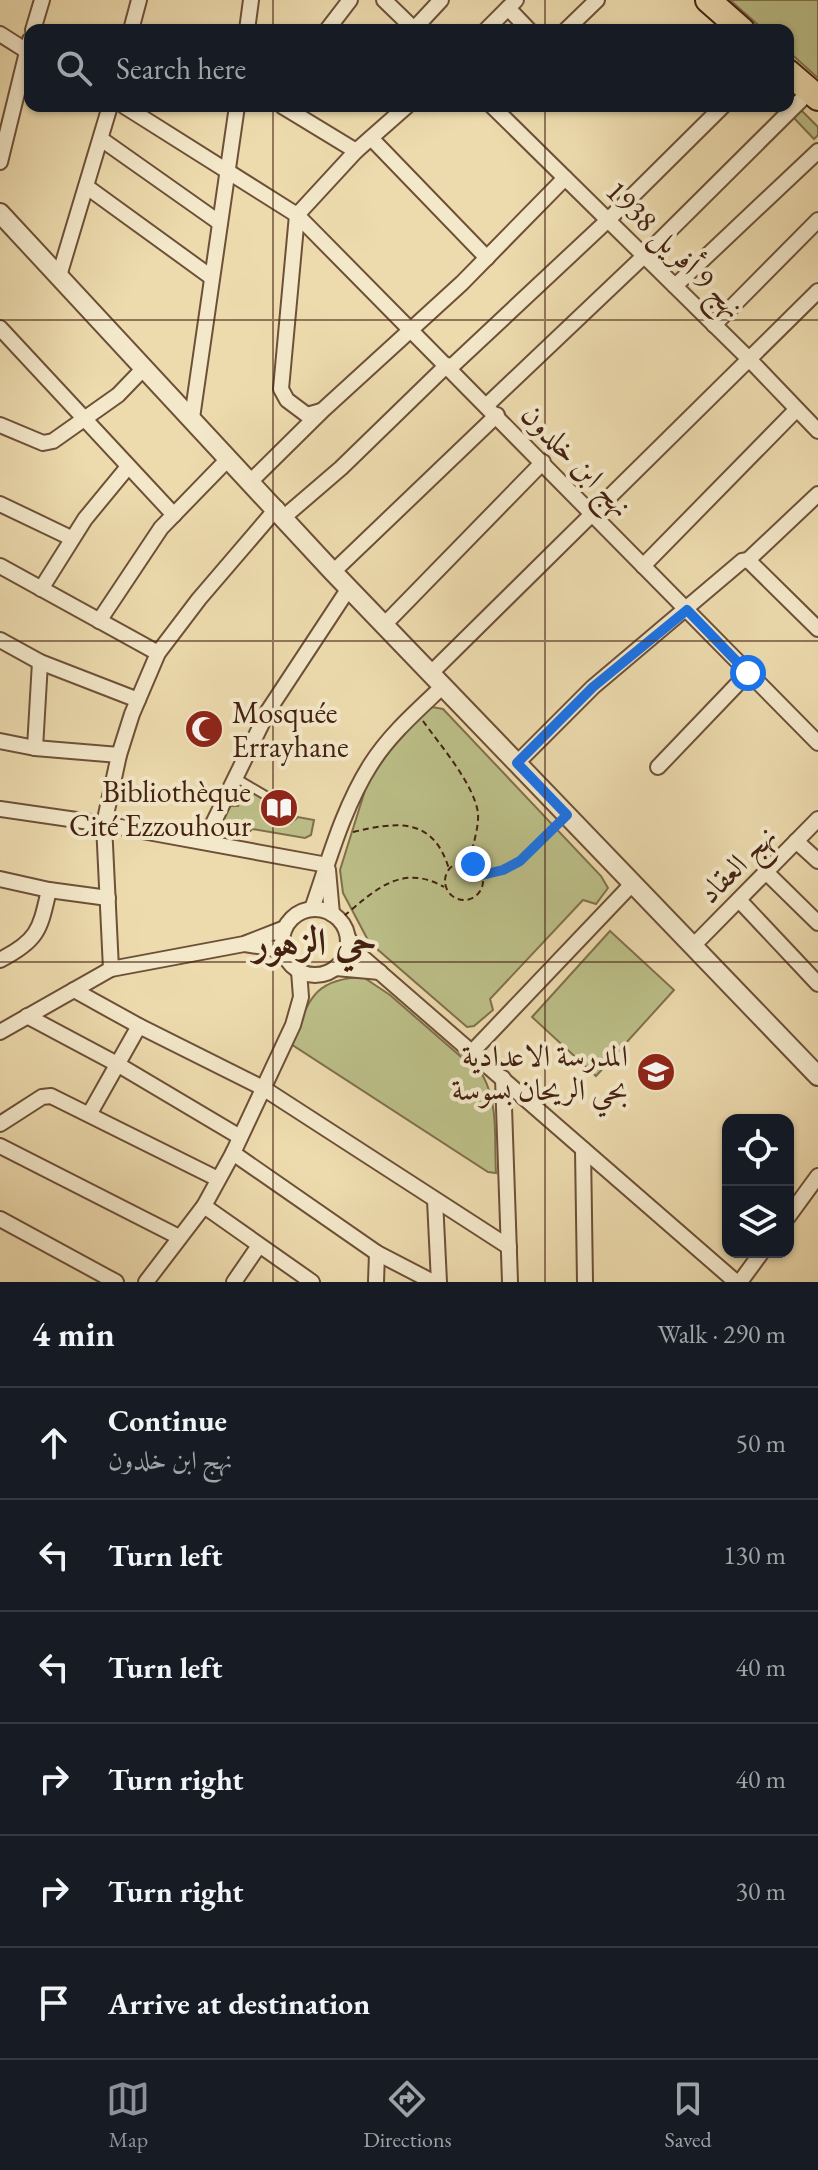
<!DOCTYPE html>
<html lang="en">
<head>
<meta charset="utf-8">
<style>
	:root { --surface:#171b24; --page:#242831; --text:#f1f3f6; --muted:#9ea1a6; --line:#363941; --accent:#8c9099 }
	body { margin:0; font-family:"EB Garamond",Amiri,serif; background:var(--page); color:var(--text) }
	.controls { position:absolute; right:24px; bottom:24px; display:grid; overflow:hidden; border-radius:16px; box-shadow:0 2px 6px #0004 }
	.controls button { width:72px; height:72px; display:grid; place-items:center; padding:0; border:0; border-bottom:2px solid var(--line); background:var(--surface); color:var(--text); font:40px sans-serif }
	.stop { position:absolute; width:24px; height:24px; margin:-18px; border:6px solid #1a73e8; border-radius:50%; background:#fff }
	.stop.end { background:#1a73e8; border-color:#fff; box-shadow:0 2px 8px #0008 }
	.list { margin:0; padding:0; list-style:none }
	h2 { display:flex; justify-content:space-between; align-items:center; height:104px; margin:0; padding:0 32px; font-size:34px }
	h2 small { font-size:26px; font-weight:400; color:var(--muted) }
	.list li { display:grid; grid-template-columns:52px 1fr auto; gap:24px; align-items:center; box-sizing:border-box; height:112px; padding:0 32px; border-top:2px solid var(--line) }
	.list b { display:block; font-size:30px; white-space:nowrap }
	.list p { margin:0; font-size:26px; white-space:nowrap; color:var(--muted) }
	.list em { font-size:26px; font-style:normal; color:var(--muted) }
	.icon { flex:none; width:44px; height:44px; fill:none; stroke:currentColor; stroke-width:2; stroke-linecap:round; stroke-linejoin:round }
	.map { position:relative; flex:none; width:818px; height:1282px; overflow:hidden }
	.search { position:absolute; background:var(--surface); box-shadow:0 2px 6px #0004; left:24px; right:24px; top:24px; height:88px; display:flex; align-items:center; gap:20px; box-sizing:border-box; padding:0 28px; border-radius:16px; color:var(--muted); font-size:30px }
	.sheet { height:776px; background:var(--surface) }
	nav { display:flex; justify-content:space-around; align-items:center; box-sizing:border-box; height:112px; border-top:2px solid var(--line); background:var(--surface); font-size:22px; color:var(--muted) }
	nav a { display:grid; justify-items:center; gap:4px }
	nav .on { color:var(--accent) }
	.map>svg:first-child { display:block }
	.green { fill:#bcbf88; stroke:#80704c; stroke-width:2 }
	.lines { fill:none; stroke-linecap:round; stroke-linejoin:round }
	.service-casing { stroke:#6e5038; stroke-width:11 }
	.minor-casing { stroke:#6e5038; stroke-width:18 }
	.tertiary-casing { stroke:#6e5038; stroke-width:22 }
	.trunk-casing { stroke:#442111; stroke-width:28 }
	.path { stroke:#442111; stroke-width:2; stroke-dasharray:6 4; stroke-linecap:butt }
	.service { stroke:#f3e8ca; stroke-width:7 }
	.minor { stroke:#f3e8ca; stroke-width:14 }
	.tertiary { stroke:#f3e8ca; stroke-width:18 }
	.trunk { stroke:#eddbae; stroke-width:24 }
	.route { stroke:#1a73e8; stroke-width:10 }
	.grid { fill:none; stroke:#442111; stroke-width:2; stroke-opacity:0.55 }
	.labels { text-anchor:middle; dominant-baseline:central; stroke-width:8; stroke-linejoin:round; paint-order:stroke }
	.street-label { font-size:30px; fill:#442111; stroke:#f3e8ca }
	.poi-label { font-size:30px; fill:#442111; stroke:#f3e8ca; text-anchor:end }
	.district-label { font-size:38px; font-weight:bold; fill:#442111; stroke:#f3e8ca }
</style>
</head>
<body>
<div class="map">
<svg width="818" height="1282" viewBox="0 0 818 1282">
	<rect width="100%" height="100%" fill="#eddbae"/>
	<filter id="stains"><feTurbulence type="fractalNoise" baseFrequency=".0025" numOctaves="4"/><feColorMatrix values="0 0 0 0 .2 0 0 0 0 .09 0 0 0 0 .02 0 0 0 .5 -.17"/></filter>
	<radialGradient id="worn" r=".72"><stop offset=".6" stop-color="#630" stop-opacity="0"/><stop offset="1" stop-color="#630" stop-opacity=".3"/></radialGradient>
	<!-- green -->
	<g class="green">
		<path d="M730 0H818V78L788 51V30H764Z"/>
		<path d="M798 107 818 127V135L814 139 791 115Z"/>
		<path d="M432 707 443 709 601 876 608 888 596 904 583 900 490 999 493 1010 474 1026 467 1027 369 942 343 893 340 870 367 784 391 748 427 709Z"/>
		<path d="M247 787 269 800 275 818 280 824H290L298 817 314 820 311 835 305 838 252 829 245 837 227 833 220 823 227 806H238Z"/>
		<path d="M610 931 674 990 596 1076 532 1017Z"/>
		<path d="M363 977 390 995 483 1076C499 1105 494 1141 496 1173L488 1172 291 1044C309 1002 311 979 363 977Z"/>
	</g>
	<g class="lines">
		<defs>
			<path id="service" d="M236 778 275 801"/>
			<g id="minor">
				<path d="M384 0 415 30"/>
				<path d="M508 8 529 30"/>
				<path d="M414 29 441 0"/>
				<path d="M33 30 42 0"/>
				<path d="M131 30 139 0"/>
				<path d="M247 30 251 0"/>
				<path d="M327 30 350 0"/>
				<path d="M486 30 516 0"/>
				<path d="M566 30 597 0"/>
				<path d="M0 34 30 53"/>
				<path d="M124 106 297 215 356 151 407 106"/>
				<path d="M282 106 356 151"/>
				<path d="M492 106 749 359 818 431"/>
				<path d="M371 138 487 258"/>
				<path d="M101 139 220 223"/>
				<path d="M0 162 30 40"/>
				<path d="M87 187 211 277"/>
				<path d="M297 215 818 743"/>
				<path d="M297 215 281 389 287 400 307 415 321 411"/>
				<path d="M59 276 110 106"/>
				<path d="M675 286 818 151"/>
				<path d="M714 325 818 220"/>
				<path d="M0 328 174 515"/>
				<path d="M450 368 608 220 723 106"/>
				<path d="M487 405 644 256 801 100"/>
				<path d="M192 418 237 106"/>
				<path d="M0 425 43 443 53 441 118 395 144 368"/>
				<path d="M251 481 324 409 462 283 565 178"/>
				<path d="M818 494 748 560 818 629"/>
				<path d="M0 504 71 538"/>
				<path d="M277 508 199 599 158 653 132 714 119 755 104 824 111 969 244 944 285 928"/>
				<path d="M284 517 341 468 447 365"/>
				<path d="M0 566 158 653"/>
				<path d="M643 566 796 410"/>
				<path d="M333 572 497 415"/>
				<path d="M41 589 85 519 127 468"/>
				<path d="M99 621 161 528 229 458"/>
				<path d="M384 625 543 462"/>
				<path d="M0 640 40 662 138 700"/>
				<path d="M431 673 818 291"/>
				<path d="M0 741 35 748 119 755"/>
				<path d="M35 748 40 662"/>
				<path d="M517 763 593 687 742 561 748 560"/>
				<path d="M658 767 748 673"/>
				<path d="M0 809 104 824 327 865"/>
				<path d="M796 841 818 861"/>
				<path d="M204 842 268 711 349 588"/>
				<path d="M328 870 332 914"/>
				<path d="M766 872 818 923"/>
				<path d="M0 879 49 890 108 898"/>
				<path d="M739 900 818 984"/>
				<circle cx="315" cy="942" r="33"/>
				<path d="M312 909C329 860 343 808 371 764 390 734 418 710 443 686"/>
				<path d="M348 938 361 956 736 1282"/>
				<path d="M245 944 282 950"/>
				<path d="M693 946 818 819"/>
				<path d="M0 960C39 940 40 929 49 890"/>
				<path d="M336 968 380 972"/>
				<path d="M74 990 139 1026 263 1088 509 1247"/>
				<path d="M27 1016 117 1064 240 1137"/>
				<path d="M0 1032 111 969"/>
				<path d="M472 1052 633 883"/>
				<path d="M503 1078 510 1282"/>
				<path d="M90 1113 139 1026"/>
				<path d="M0 1124 42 1097 51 1096 218 1179"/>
				<path d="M0 1146 179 1237"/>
				<path d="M583 1149 585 1282"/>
				<path d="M233 1153 377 1253 433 1282"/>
				<path d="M435 1200 439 1282"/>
				<path d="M204 1206 312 1282"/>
				<path d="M788 1217 818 1176"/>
				<path d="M0 1219 116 1282"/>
				<path d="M146 1282 204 1206 233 1153 293 1025 301 997 299 971"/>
				<path d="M234 1282 258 1247"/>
				<path d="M376 1282 377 1253"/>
				<path d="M740 1282 762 1252"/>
			</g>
			<path id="tertiary" d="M0 213 333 572 818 1076"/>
			<g id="trunk">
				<path d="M708 0 742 30"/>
				<path d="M788 72 818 98"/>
			</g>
		</defs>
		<!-- service casing -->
		<use href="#service" class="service-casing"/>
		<!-- minor casing -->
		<use href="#minor" class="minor-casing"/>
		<!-- tertiary casing -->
		<use href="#tertiary" class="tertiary-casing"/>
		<!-- trunk casing -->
		<use href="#trunk" class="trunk-casing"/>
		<!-- path -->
		<g class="path">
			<path d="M423 721C440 745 474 784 478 813 479 829 472 847 469 863"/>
			<path d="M353 832C396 822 433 816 449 869"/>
			<circle cx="464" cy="881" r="19"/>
			<path d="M483 875C517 866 531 850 556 826"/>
			<path d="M344 916C375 890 402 863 444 887"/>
		</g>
		<!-- service -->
		<use href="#service" class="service"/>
		<!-- minor -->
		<use href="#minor" class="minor"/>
		<!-- tertiary -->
		<use href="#tertiary" class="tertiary"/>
		<!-- trunk -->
		<use href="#trunk" class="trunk"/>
	</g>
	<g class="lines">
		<!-- route -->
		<path class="route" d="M473 864 482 875 503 870 520 861 567 815 517 763 593 687 687 610 748 673"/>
	</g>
	<!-- grid -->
	<path class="grid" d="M273 0V30M545 0V30M273 106V1282M545 106V1282M0 320H818M0 641H818M0 962H818"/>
	<!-- icons -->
	<defs>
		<symbol id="mosque-disc" viewBox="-11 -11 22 22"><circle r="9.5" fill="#8f2418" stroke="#f3e8ca"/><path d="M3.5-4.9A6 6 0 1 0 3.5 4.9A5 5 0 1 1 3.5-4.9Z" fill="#fff"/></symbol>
		<symbol id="library-disc" viewBox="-11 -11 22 22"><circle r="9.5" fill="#8f2418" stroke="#f3e8ca"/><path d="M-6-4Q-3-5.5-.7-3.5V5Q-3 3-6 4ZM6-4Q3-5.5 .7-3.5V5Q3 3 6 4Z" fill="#fff"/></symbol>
		<symbol id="school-disc" viewBox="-11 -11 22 22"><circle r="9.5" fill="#8f2418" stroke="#f3e8ca"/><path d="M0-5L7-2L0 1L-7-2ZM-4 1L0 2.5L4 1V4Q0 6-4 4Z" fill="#fff"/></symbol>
	</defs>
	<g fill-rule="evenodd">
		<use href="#mosque-disc" x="182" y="707" width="44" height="44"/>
		<use href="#library-disc" x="257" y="786" width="44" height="44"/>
		<use href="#school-disc" x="634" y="1050" width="44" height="44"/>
	</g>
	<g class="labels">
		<!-- street labels -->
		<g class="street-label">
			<text transform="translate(675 249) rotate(45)">نهج 9 أفريل 1938</text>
			<text transform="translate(577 460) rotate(46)">نهج ابن خلدون</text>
			<text transform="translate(737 864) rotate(-45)">نهج العقاد</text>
		</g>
		<!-- poi labels -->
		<g class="poi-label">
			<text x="232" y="712" text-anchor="start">Mosquée<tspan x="232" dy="34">Errayhane</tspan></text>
			<text x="251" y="791">Bibliothèque<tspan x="251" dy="34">Cité Ezzouhour</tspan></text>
			<text x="628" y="1055">المدرسة الاعدادية<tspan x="628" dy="34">بحي الريحان بسوسة</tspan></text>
		</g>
		<!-- district labels -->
		<g class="district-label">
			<text x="315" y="941">حي الزهور</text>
		</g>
	</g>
	<rect width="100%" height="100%" filter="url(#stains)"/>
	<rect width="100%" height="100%" fill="url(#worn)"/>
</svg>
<div class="controls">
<button><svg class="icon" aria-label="locate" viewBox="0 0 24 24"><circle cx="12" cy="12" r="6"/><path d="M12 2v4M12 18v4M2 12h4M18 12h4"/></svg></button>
<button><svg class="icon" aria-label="layers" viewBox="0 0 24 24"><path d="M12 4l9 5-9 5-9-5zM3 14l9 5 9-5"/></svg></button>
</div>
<div class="stop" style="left:748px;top:673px"></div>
<div class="stop end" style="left:473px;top:864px"></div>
<div class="search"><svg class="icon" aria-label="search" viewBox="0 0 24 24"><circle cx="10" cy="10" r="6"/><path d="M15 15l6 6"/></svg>Search here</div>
</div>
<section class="sheet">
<h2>4 min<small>Walk · 290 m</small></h2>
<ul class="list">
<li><svg class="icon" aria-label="ahead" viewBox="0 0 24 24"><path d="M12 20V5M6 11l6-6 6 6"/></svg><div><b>Continue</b><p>نهج ابن خلدون</p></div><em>50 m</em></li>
<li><svg class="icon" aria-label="left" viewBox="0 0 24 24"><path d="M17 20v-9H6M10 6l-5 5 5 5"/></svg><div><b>Turn left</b></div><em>130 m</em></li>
<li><svg class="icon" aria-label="left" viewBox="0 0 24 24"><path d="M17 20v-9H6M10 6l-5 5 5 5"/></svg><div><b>Turn left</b></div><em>40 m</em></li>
<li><svg class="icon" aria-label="right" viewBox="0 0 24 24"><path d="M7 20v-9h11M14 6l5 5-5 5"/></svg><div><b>Turn right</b></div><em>40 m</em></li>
<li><svg class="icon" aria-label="right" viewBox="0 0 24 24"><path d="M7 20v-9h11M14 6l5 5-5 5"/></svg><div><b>Turn right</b></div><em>30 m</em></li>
<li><svg class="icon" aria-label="arrive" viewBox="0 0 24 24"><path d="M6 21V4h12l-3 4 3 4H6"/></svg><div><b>Arrive at destination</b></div></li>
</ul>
</section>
<nav>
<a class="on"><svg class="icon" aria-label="map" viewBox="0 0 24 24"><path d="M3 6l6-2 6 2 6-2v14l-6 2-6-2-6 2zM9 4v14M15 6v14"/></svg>Map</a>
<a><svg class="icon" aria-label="directions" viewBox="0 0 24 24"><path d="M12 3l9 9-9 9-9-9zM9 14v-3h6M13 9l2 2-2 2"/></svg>Directions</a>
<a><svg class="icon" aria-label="saved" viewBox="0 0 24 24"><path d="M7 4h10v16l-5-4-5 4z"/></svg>Saved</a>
</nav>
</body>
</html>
